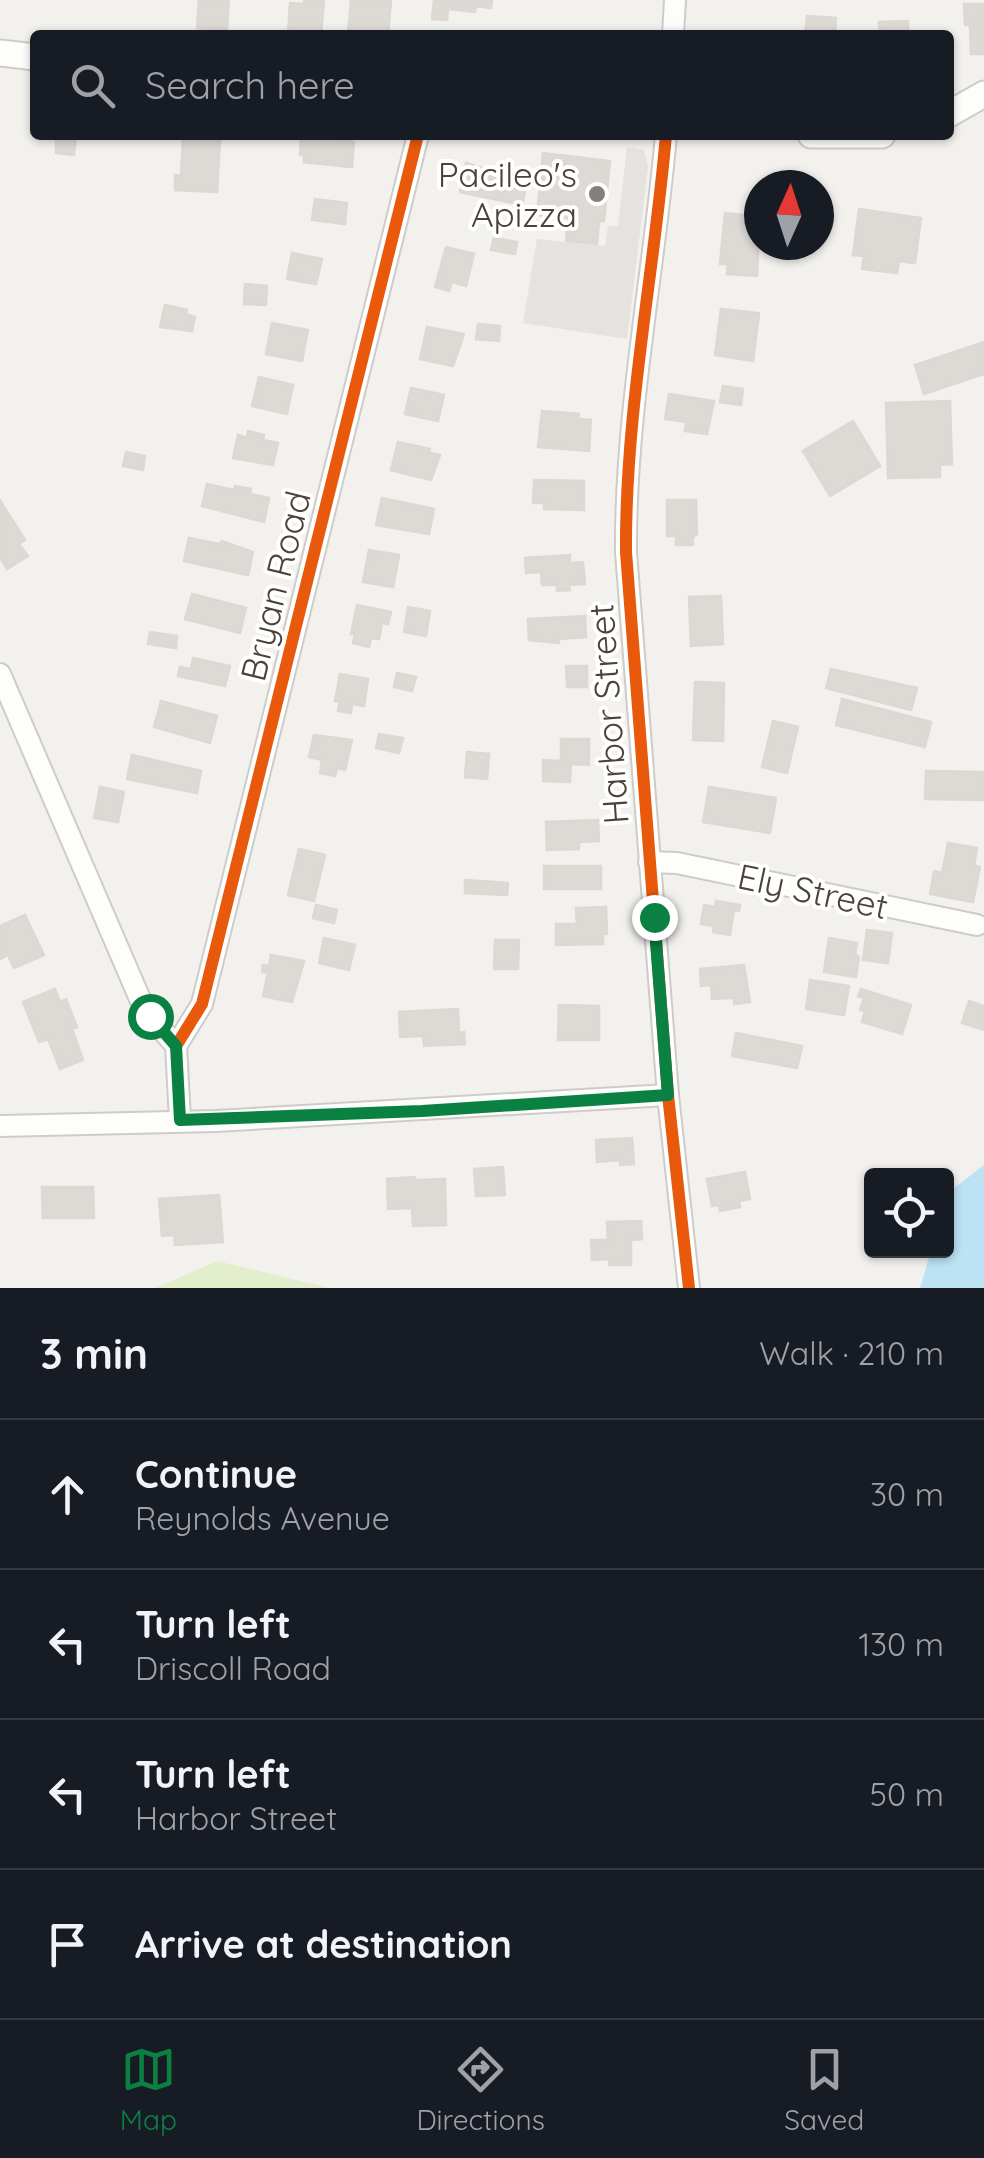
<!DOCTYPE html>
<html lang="en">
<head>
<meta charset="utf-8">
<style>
	:root { --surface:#171b24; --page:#242831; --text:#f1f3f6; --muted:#9ea1a6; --line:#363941; --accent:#0b8043 }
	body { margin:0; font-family:Quicksand,sans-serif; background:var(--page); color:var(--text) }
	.controls { position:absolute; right:30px; bottom:30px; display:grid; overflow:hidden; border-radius:10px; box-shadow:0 2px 8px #0004 }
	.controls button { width:90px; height:90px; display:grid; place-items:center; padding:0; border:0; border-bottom:2px solid var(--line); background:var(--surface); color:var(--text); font:50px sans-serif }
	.compass { position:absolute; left:744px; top:170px; width:90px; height:90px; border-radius:50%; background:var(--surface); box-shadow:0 2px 8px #0004; rotate:3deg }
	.stop { position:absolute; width:30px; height:30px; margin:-22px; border:8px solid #0b8043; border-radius:50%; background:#fff }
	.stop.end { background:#0b8043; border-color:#fff; box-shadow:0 2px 10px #0008 }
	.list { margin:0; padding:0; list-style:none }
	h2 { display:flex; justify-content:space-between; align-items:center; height:130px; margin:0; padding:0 40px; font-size:42px }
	h2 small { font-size:32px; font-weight:400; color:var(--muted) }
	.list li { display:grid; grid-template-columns:65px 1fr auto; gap:30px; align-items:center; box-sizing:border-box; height:150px; padding:0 40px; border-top:2px solid var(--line) }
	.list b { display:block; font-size:38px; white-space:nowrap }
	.list p { margin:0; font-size:32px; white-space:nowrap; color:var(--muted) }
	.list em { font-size:32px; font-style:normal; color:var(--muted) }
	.icon { flex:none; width:55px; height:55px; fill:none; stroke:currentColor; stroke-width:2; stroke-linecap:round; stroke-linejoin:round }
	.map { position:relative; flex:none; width:984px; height:1288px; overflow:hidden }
	.search { position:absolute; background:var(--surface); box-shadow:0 2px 8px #0004; left:30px; right:30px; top:30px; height:110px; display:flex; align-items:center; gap:25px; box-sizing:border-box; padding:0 35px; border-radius:10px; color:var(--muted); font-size:38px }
	.sheet { height:730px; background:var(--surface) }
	nav { display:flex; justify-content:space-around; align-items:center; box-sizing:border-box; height:140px; border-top:2px solid var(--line); background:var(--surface); font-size:28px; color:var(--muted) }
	nav a { display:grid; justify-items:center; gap:5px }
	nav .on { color:var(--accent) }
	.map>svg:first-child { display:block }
	.green { fill:#e3eecc }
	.parking { fill:#e5e2df }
	.water { fill:#bce2f4 }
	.building { fill:#dddad6; stroke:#dcd8d3; stroke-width:2.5 }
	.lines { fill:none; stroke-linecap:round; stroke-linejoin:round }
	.minor-casing { stroke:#cfccc8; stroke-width:24 }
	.tertiary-casing { stroke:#cfccc8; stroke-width:29 }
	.minor { stroke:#fdfdfc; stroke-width:20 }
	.tertiary { stroke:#fdfdfc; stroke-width:25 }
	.cycleway-casing { stroke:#fff; stroke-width:19 }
	.cycleway { stroke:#e8590c; stroke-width:12 }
	.route { stroke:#0b8043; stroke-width:12 }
	.poi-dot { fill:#867f78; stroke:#fff; stroke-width:4 }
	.labels { text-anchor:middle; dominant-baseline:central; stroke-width:8; stroke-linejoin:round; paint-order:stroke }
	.poi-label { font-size:35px; fill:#4b4238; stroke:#fff; text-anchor:end }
	.street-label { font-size:35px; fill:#4b4238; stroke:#fff }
</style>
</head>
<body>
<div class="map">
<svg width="984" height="1288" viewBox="0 0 984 1288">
	<rect width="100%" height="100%" fill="#f3f1ee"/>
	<!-- green -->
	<path class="green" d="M217 1261 330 1288H155Z"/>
	<!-- parking -->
	<path class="parking" d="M627 147 644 150 648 167 627 339 523 323 537 239 605 246 608 226H618Z"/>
	<!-- water -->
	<path class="water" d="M984 1165V1288H920L931 1251 946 1250 949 1192Z"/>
	<!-- building -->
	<g class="building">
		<path d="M199 0H229L227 30 197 28Z"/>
		<path d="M304 0H324L321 35H288L290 3 304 4Z"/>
		<path d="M351 0H391L388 35 348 34Z"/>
		<path d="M434 0H492L491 8 476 6 475 12 448 9 447 20 432 19Z"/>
		<path d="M964 4H984V54H971L970 25H965Z"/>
		<path d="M807 16 836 18 835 35H805Z"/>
		<path d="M908 21V35H914H880L879 22Z"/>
		<path d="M56 135H76L74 155 56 153Z"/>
		<path d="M301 135 339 136V140L354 142 352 167 304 162V155H300Z"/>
		<path d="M183 138 220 140 217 192 175 190V175L181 176Z"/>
		<path d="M543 153 610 161 604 221H599L597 244 566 241 568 218 537 215Z"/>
		<path d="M466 163 527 181 522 205 460 192Z"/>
		<path d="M315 199 347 203 345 224 312 220Z"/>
		<path d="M859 209 921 218 915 263 899 261 897 273 862 269 864 256 853 255Z"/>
		<path d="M725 213 753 216 752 228H759L757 276 727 274 728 264H720Z"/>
		<path d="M494 238 517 242 515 254 491 250Z"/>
		<path d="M446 247 474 254 466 286 452 282 449 291 435 287Z"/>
		<path d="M292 253 322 259 316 284 287 279Z"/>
		<path d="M245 284 267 286 266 305 244 304Z"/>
		<path d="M165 305 187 310 186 314 195 317 192 331 160 327Z"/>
		<path d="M721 309 759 313 753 361 715 355Z"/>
		<path d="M272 323 308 330 302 361 266 354Z"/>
		<path d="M478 324 500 326 499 341 476 339Z"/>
		<path d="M427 327 464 334 453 366 420 359Z"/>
		<path d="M984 342V374L924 394 915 365Z"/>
		<path d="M259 377 293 385 287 414 252 406Z"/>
		<path d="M723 386 743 389 741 405 720 402Z"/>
		<path d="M411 388 444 395 438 421 405 414Z"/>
		<path d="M669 394 714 401 707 434 685 431 686 422 665 419Z"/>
		<path d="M950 401 952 464 940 465V477L888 478 886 403Z"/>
		<path d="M542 411 579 414 578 419 591 420 589 451 538 447Z"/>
		<path d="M853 421 880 466 830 496 803 451Z"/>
		<path d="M248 431 264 435 263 440 278 443 273 465 233 458 238 435 247 438Z"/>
		<path d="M398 442 430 449 429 453 440 455 431 480 391 470Z"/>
		<path d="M126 452 145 456 143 470 123 466Z"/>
		<path d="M534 480 584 481V510L544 509V503H533Z"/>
		<path d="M207 484 234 490 235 486 251 489 250 494 269 498 264 522 202 506Z"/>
		<path d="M382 498 434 509 429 534 376 525Z"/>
		<path d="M667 500H696L697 534 693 537V545H676V536H667Z"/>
		<path d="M1 502 25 540 19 544 28 556 7 569 0 558Z"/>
		<path d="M189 538 219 544 222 541 253 552 248 575 184 561Z"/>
		<path d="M369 550 399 555 393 587 363 582Z"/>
		<path d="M570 555V563L583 562 585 584 569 585 570 590 557 591V585H542L541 572 526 573 525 558Z"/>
		<path d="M192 594 246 608 240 633 185 619Z"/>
		<path d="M721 596 723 644 691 646 689 597Z"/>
		<path d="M357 605 391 612 388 624 382 623 379 639 371 638 369 647 353 643 355 634H351Z"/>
		<path d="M408 607 430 611 426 636 404 632Z"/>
		<path d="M585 616 586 637 558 639 559 643 529 640 528 619Z"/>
		<path d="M150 632 177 636 176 648 148 644Z"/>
		<path d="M193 658 230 666 225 686 178 676 180 667 191 669Z"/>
		<path d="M566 666H587V687H567Z"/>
		<path d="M831 669 917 688 911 710 826 688Z"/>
		<path d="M397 673 416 677 412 691 394 687Z"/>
		<path d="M340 674 368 679 364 706 352 704 351 713 338 711 340 702 335 701Z"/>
		<path d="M695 682 724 683 723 741 693 740Z"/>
		<path d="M842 699 931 722 925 747 836 725Z"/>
		<path d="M161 701 217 716 210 743 154 727Z"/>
		<path d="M773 721 798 727 787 773 762 767Z"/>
		<path d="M379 734 403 738 399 753 376 748Z"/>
		<path d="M314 735 352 740 345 770 337 768 335 776 320 773 322 760 309 757Z"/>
		<path d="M561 739H589V765L571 764 570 782 543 781V760L561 761Z"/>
		<path d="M467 752 489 754 487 779 465 777Z"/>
		<path d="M132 755 201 771 197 793 127 779Z"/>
		<path d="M926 771 984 772V800L925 799Z"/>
		<path d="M100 787 124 792 118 822 94 818Z"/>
		<path d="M709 787 776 798 770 833 703 822Z"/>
		<path d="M598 820 599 841 579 842V849L547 850 546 822Z"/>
		<path d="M948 843 977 848 974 865 980 867 973 902 930 894 934 871 942 873Z"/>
		<path d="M299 849 325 855 314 901 288 895Z"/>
		<rect x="544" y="866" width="57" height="23"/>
		<path d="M465 880 508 883 507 895 465 893Z"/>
		<path d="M716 901 740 905 739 911 734 910 730 935 713 932 714 926 701 924 704 905 715 907Z"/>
		<path d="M316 905 337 910 334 923 313 918Z"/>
		<path d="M606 907 607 934H603V944L556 945V924H577L576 908Z"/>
		<path d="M25 915 44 955 14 968 8 955 0 959V926Z"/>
		<path d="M867 930 892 933 888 963 863 960Z"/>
		<path d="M324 938 355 945 349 970 319 963Z"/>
		<path d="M829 938 857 943 855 954 859 957 856 977 824 972Z"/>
		<path d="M495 940H519L518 969H494Z"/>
		<path d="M271 955 304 961 292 1002 263 996 268 973 262 972 263 965 269 966Z"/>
		<path d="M744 965 750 1002 734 1004V998L712 999 711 985 701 986 700 969Z"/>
		<path d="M810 980 849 986 844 1015 806 1009Z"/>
		<path d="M55 989 60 1002 66 999 77 1027 72 1029 83 1060 60 1069 48 1039 39 1042 23 1002Z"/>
		<path d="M861 989 911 1005 902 1034 862 1022 865 1011 860 1010 864 998 858 996Z"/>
		<path d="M969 1001 984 1006V1030L962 1023Z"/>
		<path d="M559 1005 599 1006V1040H558Z"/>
		<path d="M458 1009 459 1033 464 1032 465 1044 424 1046 423 1036 400 1037 399 1012Z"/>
		<path d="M736 1033 802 1046 797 1068 732 1056Z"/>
		<path d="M632 1138 634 1164 620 1165V1160L597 1162 596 1140Z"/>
		<path d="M503 1167 505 1195 476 1196 474 1169Z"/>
		<path d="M745 1172 750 1199 739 1201 740 1207 720 1211 719 1205 712 1206 707 1179Z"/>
		<path d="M414 1177 416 1180 445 1179 446 1225 413 1226 412 1208 388 1209 387 1179Z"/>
		<path d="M42 1187H93L94 1218H43Z"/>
		<path d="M219 1195 223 1242 175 1245 174 1235 162 1236 159 1199Z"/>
		<path d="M641 1221 642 1239 631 1240V1265H609V1259L592 1260 591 1240H608L607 1222Z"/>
	</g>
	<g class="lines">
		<defs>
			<g id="minor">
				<path d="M673 35 675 0"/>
				<path d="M666 135C654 274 625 412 626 552L668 1095 689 1288"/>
				<path d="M0 674 140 999 150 1016 176 1046 180 1120"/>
				<path d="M649 862 677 863 977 925"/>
				<path d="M176 1046 202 1004 418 135"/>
				<path d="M0 1126 216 1121 668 1095"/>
			</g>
			<g id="tertiary">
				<path d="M0 53 35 57"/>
				<path d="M949 114 984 94"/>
				<path d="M811 135H882"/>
			</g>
		</defs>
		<!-- minor casing -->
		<use href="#minor" class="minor-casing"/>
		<!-- tertiary casing -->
		<use href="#tertiary" class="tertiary-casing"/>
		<!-- minor -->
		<use href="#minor" class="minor"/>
		<!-- tertiary -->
		<use href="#tertiary" class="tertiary"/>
		<defs>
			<g id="cycleway">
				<path d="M666 135C654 274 625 412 626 552L668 1095 689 1288"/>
				<path d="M176 1046 202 1004 418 135"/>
			</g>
		</defs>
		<!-- cycleway casing -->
		<use href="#cycleway" class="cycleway-casing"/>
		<!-- cycleway -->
		<use href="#cycleway" class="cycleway"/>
	</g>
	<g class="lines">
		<!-- route -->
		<path class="route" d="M150 1016 176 1046 180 1120 422 1111 668 1095 654 917"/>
	</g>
	<!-- markers -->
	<circle class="poi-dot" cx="597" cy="194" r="10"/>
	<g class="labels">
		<!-- poi labels -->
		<g class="poi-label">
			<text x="577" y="174">Pacileo's<tspan x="577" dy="40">Apizza</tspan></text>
		</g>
		<!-- street labels -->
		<g class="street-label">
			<text transform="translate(275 586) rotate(-76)">Bryan Road</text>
			<text transform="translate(608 714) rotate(-94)">Harbor Street</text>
			<text transform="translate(813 891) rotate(12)">Ely Street</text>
		</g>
	</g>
</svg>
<div class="controls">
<button><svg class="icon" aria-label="locate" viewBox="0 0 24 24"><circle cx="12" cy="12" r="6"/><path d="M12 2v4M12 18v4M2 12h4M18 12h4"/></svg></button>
</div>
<svg class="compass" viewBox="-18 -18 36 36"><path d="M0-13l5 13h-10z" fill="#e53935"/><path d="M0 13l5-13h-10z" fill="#9ea1a6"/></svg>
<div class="stop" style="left:150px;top:1016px"></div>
<div class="stop end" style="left:654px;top:917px"></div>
<div class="search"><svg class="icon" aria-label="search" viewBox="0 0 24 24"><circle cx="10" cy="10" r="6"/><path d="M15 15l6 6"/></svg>Search here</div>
</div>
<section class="sheet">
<h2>3 min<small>Walk · 210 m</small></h2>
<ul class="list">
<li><svg class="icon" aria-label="ahead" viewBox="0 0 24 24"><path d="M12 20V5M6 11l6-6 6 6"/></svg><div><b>Continue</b><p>Reynolds Avenue</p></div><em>30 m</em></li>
<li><svg class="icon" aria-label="left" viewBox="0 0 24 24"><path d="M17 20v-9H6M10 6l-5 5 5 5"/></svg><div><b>Turn left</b><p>Driscoll Road</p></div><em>130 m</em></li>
<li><svg class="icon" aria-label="left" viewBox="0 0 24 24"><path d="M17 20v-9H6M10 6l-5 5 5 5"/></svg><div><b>Turn left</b><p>Harbor Street</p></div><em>50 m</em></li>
<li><svg class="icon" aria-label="arrive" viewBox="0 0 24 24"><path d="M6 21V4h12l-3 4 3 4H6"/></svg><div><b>Arrive at destination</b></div></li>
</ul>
</section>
<nav>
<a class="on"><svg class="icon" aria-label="map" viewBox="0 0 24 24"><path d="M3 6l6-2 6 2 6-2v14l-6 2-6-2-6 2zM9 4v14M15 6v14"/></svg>Map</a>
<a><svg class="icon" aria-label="directions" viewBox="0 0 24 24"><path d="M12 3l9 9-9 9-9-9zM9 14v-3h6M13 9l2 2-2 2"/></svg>Directions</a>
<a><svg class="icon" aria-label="saved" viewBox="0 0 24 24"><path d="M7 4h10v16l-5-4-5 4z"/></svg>Saved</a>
</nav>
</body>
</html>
